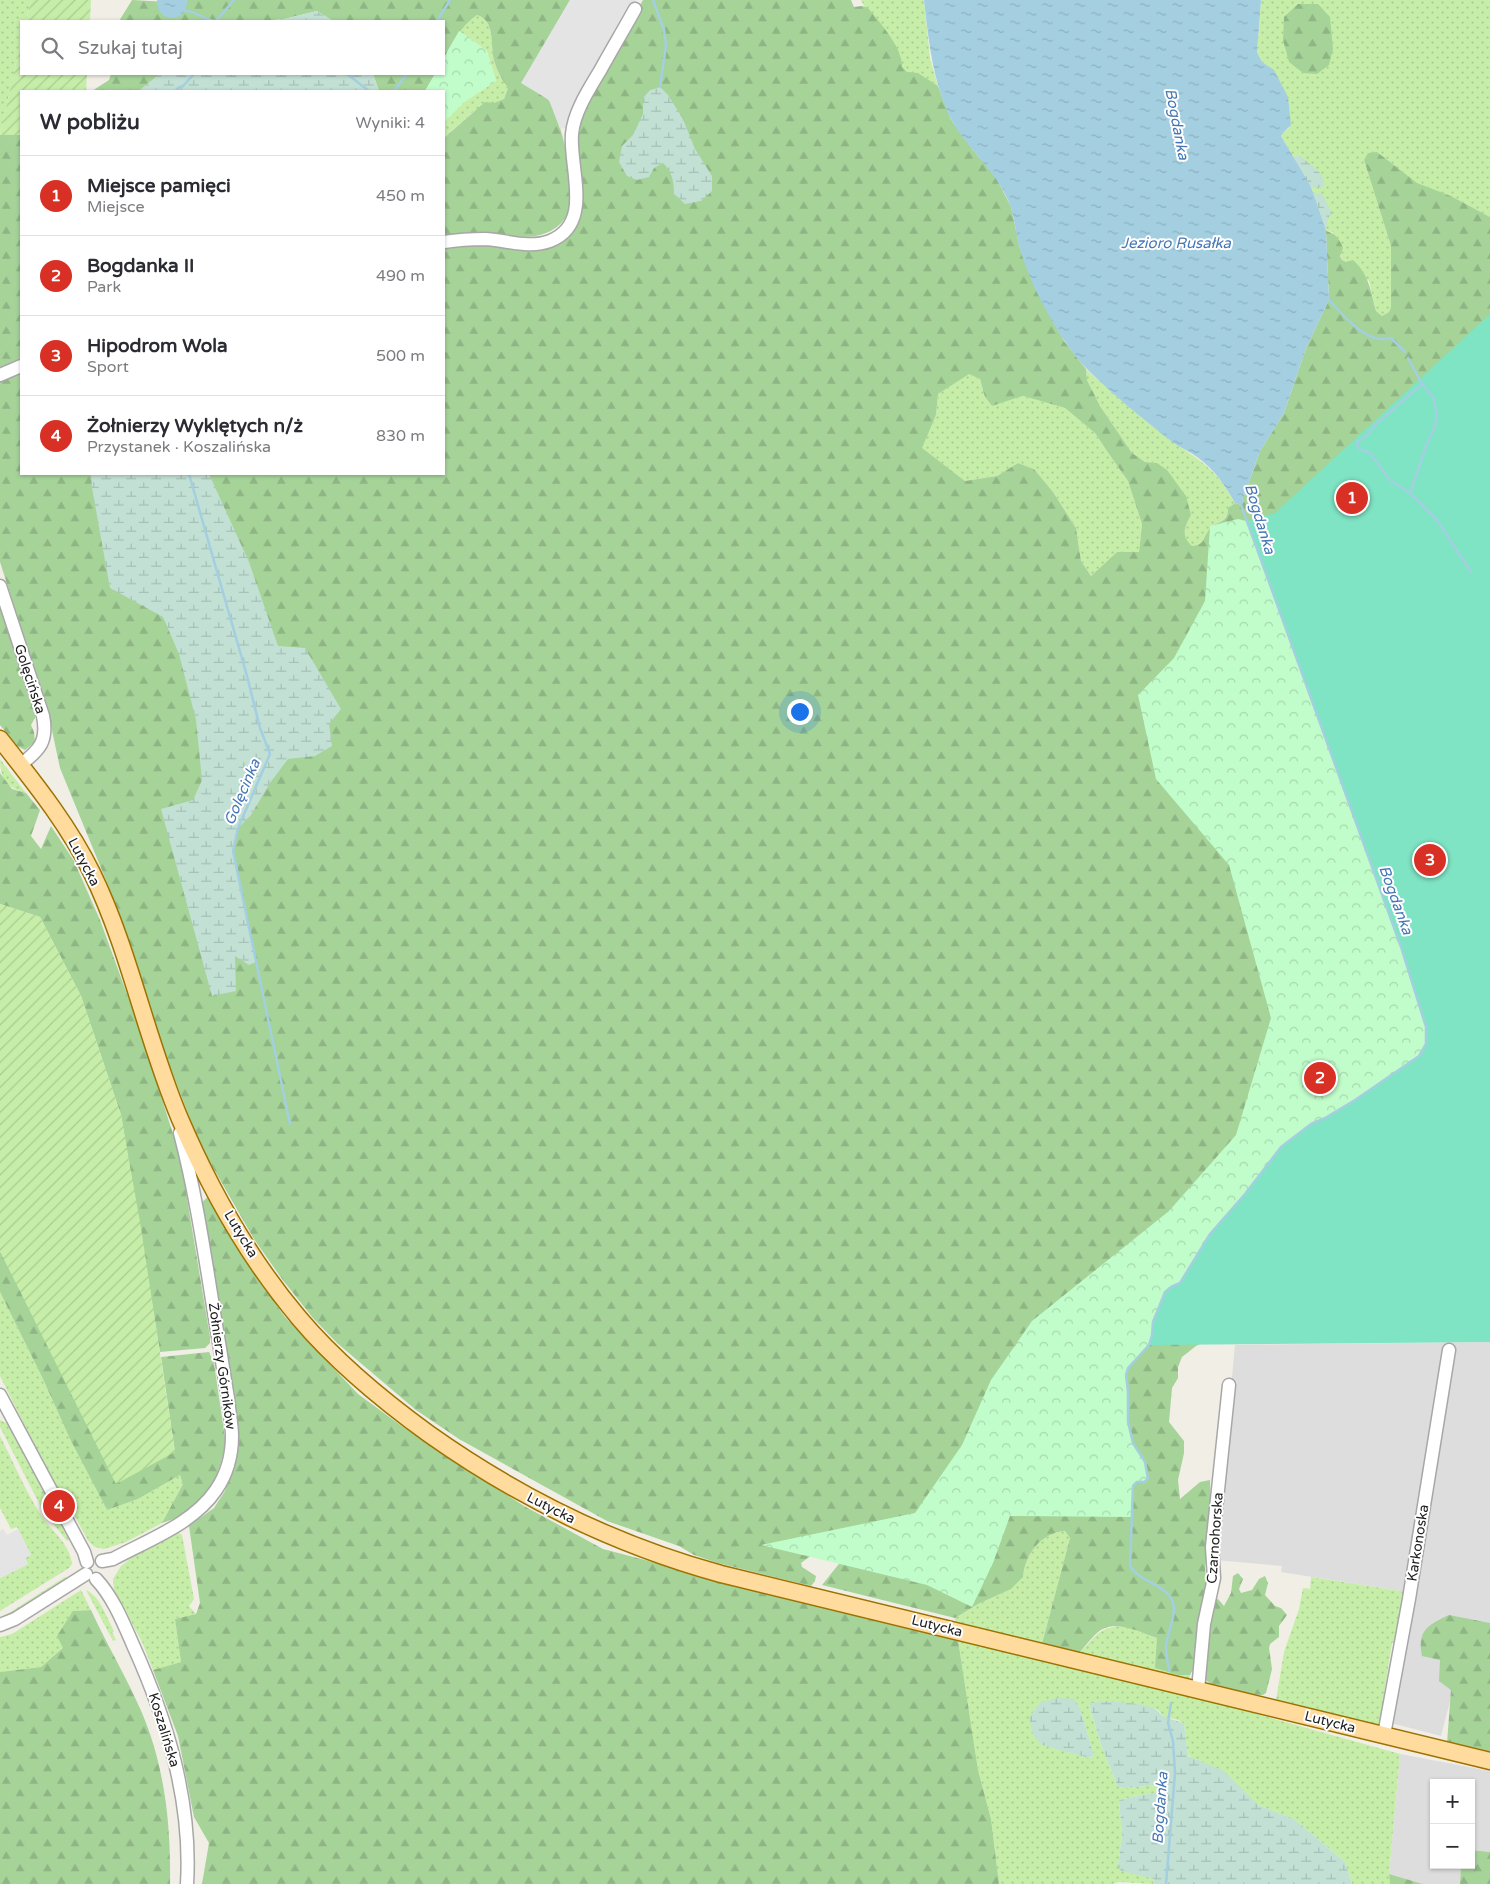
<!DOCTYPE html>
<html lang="pl">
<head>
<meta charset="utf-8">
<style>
	:root { --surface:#fff; --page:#f7f7f7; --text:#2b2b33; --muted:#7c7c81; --line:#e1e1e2; --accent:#d93025 }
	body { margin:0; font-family:"Varela Round",sans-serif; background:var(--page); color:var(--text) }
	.controls { position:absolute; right:15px; bottom:15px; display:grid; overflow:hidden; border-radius:0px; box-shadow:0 1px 4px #0004 }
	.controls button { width:45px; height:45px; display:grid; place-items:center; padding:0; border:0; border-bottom:1px solid var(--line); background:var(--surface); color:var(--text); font:25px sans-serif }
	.you { position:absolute; left:799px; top:711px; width:18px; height:18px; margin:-12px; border:4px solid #fff; border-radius:50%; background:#1a73e8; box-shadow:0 0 0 8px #1a73e833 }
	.badge { display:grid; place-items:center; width:32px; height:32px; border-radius:50%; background:var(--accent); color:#fff; font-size:16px; font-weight:700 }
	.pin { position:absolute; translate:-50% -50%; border:2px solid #fff; box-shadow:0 1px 5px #0006 }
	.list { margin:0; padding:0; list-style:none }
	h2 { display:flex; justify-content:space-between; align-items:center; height:65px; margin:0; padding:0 20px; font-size:21px }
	h2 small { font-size:16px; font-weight:400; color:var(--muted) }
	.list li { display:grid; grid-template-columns:32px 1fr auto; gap:15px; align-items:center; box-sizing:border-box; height:80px; padding:0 20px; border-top:1px solid var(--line) }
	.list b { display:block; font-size:19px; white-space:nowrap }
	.list p { margin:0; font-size:16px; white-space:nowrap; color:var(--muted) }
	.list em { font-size:16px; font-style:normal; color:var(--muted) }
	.icon { flex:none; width:28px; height:28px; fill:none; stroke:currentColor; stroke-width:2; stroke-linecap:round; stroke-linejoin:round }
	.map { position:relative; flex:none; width:1490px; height:1884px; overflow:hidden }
	.search { position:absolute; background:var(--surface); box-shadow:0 1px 4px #0004; left:20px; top:20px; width:425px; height:55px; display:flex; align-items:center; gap:12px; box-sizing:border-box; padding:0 18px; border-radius:0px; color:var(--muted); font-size:19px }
	.panel { position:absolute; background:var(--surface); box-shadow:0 1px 4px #0004; left:20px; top:90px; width:425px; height:385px; border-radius:0px }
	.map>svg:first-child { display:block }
	.residential { fill:#dedddd }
	.grass { fill:url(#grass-dots); fill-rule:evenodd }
	.forest { fill:url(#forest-firs); fill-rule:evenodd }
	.wetland { fill:url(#wetland-marsh) }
	.park { fill:url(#park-crowns) }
	.garden { fill:url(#garden-furrows) }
	.pitch { fill:#7fe4c4 }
	.parking { fill:#e4e4e4 }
	.water { fill:url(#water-ripples) }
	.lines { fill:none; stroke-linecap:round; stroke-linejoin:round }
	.stream { stroke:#a4cfe1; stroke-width:2.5 }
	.minor-casing { stroke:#a7a7a7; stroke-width:15 }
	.major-casing { stroke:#9c7200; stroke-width:19 }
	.minor { stroke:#fff; stroke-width:12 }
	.major { stroke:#ffdb9d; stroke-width:16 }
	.labels { text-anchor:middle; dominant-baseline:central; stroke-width:4; stroke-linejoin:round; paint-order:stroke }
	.street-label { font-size:14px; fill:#202020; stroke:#fff }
	.water-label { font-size:15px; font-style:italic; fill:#4677b6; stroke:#fff }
</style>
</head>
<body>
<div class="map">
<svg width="1490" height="1884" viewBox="0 0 1490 1884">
	<defs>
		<pattern id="grass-dots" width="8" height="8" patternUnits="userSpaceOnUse" patternTransform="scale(1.25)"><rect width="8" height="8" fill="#c6eea9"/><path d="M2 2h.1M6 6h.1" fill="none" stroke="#aacc91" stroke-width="1.8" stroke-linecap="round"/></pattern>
		<pattern id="forest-firs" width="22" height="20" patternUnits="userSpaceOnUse" patternTransform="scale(1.25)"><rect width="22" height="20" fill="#a5d398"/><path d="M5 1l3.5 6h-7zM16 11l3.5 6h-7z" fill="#8eb583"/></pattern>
		<pattern id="wetland-marsh" width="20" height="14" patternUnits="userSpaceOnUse" patternTransform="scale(1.25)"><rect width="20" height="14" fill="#c2e0d4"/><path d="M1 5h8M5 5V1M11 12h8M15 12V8" fill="none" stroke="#a6c0b6"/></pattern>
		<pattern id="park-crowns" width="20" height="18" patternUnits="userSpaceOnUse" patternTransform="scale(1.25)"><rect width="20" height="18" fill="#c1fdca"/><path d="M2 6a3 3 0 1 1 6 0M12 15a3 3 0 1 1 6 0" fill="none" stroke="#a6d9ad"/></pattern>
		<pattern id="garden-furrows" width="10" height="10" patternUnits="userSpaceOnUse" patternTransform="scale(1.25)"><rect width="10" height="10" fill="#c6eea9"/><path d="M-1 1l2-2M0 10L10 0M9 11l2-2" fill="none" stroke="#aacc91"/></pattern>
		<pattern id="water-ripples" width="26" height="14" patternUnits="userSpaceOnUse" patternTransform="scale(1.25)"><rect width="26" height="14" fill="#a4cfe1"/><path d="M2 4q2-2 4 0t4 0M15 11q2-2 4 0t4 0" fill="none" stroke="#8db1c1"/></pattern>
	</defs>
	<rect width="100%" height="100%" fill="#f1eee6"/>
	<!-- residential -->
	<g class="residential">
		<path d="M1490 1342V1623L1471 1620 1441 1736 1391 1723 1400 1591 1281 1572 1282 1566 1215 1560 1235 1345Z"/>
		<path d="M1400 1754 1490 1771V1852L1471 1850V1783H1434V1865H1461L1460 1884H1423L1389 1874Z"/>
	</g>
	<!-- grass -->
	<g class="grass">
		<path d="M0 0H31L26 21H21V41L0 135Z"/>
		<path d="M861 0H924L930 58 938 86 921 76 905 75 894 65Z"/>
		<path d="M1261 0H1490V217L1451 196 1417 184 1377 152 1364 160 1391 246V307L1389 312 1382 316 1376 311 1369 281 1346 262 1342 260 1333 232 1326 231 1311 187 1281 136 1283 133 1289 128 1274 71 1262 62 1257 52Z"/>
		<path d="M477 15C497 21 489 47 495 63 497 72 503 80 508 87L504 99 473 112 444 138V122L464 102 496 81 487 51 459 31 468 21Z"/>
		<path d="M1086 369C1110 391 1134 412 1160 432 1193 458 1214 463 1235 503L1228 508C1227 526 1215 519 1208 531 1202 540 1205 544 1191 546 1180 535 1185 527 1191 515L1157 463 1145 462 1132 453 1100 406 1087 380Z"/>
		<path d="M969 373 980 379 985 397 992 406 1023 396 1065 408 1095 433 1109 454 1128 481 1142 524 1139 552H1117L1091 576 1081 561 1076 528 1053 492 1034 469 1018 463 997 476 965 481 921 448 936 415 938 394Z"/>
		<path d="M0 759 26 793C7 788 0 779 0 759Z"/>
		<path d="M0 1292 43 1379 70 1439 107 1510 138 1499 180 1475 183 1484 162 1523 126 1542 104 1549 95 1547 89 1542 69 1506 72 1504 68 1495 64 1497 61 1491 58 1492 0 1376Z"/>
		<path d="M0 1420 12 1426 71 1539 67 1541 43 1511 0 1427Z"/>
		<path d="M0 1436C13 1461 24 1488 39 1512 49 1529 70 1543 72 1564L69 1568 0 1611V1578L28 1564 25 1558 31 1555 17 1527 11 1529 0 1508Z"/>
		<path d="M1065 1531 1070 1538 1042 1644 955 1621V1618L978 1604 1011 1589 1023 1577C1025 1554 1041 1533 1065 1531Z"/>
		<path d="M177 1532 182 1535 194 1599 189 1606 196 1614 175 1619 181 1662 153 1670 142 1642 114 1590 113 1579 121 1566 142 1549Z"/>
		<path d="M65 1577 69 1579 11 1616 0 1620V1617L9 1613Z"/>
		<path d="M1311 1577 1407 1592 1398 1640 1392 1643 1379 1726 1276 1700 1284 1652 1299 1609 1303 1588 1310 1589Z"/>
		<path d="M81 1590 91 1610 73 1611 64 1648 41 1667 0 1672V1637L12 1634Z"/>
		<path d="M86 1590C100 1596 107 1618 114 1631L112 1632 116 1640 113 1641Z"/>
		<path d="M1123 1626 1157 1638 1178 1675H1190L1189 1682 1078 1654C1097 1637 1095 1628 1123 1626Z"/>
		<path d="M958 1640 1178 1692 1400 1754 1389 1874 1390 1884H1352L1345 1862 1294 1819 1258 1805 1188 1755 1184 1724 1178 1720 1164 1717 1157 1709 1099 1701 1089 1705 1101 1745 1118 1787 1125 1788 1159 1785 1162 1787 1158 1792 1119 1800 1122 1834 1118 1867 1154 1879 1153 1884 1119 1882 1113 1884H999L991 1819 978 1770ZM1081 1712 1094 1756 1089 1758 1068 1752Z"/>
	</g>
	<!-- forest -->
	<g class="forest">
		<path d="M132 0 187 3V0H570L522 83C528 87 546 95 550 102 560 118 577 187 571 206 567 218 559 228 546 233 525 242 500 233 478 232 466 232 455 234 444 236V138L485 102 494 103 504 99 508 88C503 80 497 72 495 63 489 47 497 21 477 15 461 26 453 41 444 58V21H333L317 11 284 19 262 21H119Z"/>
		<path d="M643 0H851L854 7 862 6 868 8C880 23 903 48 902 67L907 72 918 73 938 86 951 120 973 150 996 177 1011 207 1020 249 1064 341 1086 369 1087 380 1100 406 1132 453 1145 462 1157 463 1167 470 1186 496 1191 515C1185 527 1180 535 1192 546 1205 544 1202 540 1208 531 1215 519 1228 526 1228 508L1235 503 1241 505 1244 501V496L1260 451 1284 413 1306 348 1329 300 1326 231C1336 233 1339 239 1343 248L1340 256 1342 260 1346 262 1353 260C1369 274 1371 292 1376 311L1382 316 1389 312 1391 307V246L1364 160 1368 153 1377 152 1417 183 1451 196 1490 217V436L1361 695 1206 1341 1196 1346 1182 1357 1178 1367V1378L1172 1388 1169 1422 1184 1441V1453L1178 1480 1180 1499 1200 1482 1210 1480 1211 1515 1205 1568 1207 1585 1196 1664 1190 1675H1178L1155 1668 1157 1638C1138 1632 1114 1618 1097 1633 1091 1638 1085 1647 1078 1654L1042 1644 1070 1538 1065 1531C1041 1533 1025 1554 1023 1577L1011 1589 978 1604 955 1618 822 1585 862 1535 816 1552 801 1563 802 1567 816 1576 815 1581 811 1586 718 1563 694 1555 679 1546 607 1521 459 1439 416 1410 337 1343 313 1318 282 1279 254 1239 200 1145 164 1051 129 943 110 890 60 768 49 716 0 562V380L9 378 21 372V474H444V249L482 245 508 248 531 249 576 221 575 144 582 111ZM969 374 980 379 985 397 992 406 1023 396 1065 408 1095 433 1109 454 1128 481 1142 524 1139 552H1117L1091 576 1081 561 1076 528 1053 492 1034 469 1018 463 997 476 965 481 922 448 936 415 938 394Z"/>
		<path d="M1298 4H1318L1330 17 1333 49 1329 65 1317 74 1303 73 1289 62 1283 40 1284 17Z"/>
		<path d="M111 74H160L139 91H92L109 80Z"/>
		<path d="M373 74H435L425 91H379Z"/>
		<path d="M0 135H21V358L0 367Z"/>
		<path d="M0 607 35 710V718L31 725 34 732 35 742 25 750 17 746 0 725Z"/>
		<path d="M0 773 12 789 26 793 40 810 31 836 41 849 51 826 74 861 100 920 139 1027 180 1156 210 1337V1343L205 1348 160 1352 121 1115 81 996 40 917 0 904Z"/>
		<path d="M209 1196 258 1279 285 1317 358 1394 403 1427 524 1506 603 1549 771 1593 958 1640 978 1770 991 1819 999 1884H202L209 1843 194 1817 178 1736 153 1670 181 1662 175 1619 196 1614 200 1603 189 1526 214 1508 225 1491 234 1463 201 1203Z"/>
		<path d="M0 1251 21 1292 175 1452 161 1357 209 1352 214 1363 226 1445 215 1482 198 1503 174 1519 162 1523 183 1484 180 1475 138 1499 107 1510 70 1439 43 1379 0 1292Z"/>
		<path d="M1238 1573 1243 1579 1239 1589 1241 1593 1252 1590 1259 1579 1265 1576 1268 1583 1265 1595 1275 1606 1281 1608 1287 1615 1279 1626V1637L1270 1644 1269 1648 1272 1669 1266 1693 1263 1695C1247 1694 1212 1690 1203 1677L1211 1600 1218 1599 1224 1606 1231 1593 1233 1576Z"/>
		<path d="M91 1610C107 1645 127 1678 142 1713 165 1767 171 1826 170 1884H0V1672L41 1667 63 1648 57 1636 73 1611Z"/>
		<path d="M1449 1615 1490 1623V1756L1447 1743 1451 1690 1439 1681 1440 1660 1422 1656C1417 1630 1428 1625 1449 1615Z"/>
		<path d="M1471 1850 1490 1852V1884H1460L1461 1865H1471Z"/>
		<path d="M1389 1874 1423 1884H1390Z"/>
	</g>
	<!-- wetland -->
	<g class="wetland">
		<path d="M317 11 333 21H262L284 19Z"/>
		<path d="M160 74H373L379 91H139Z"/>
		<path d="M660 87 668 95 683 119 695 149 712 176V191L701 201 685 204 674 194C674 182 672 171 663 163L654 168 649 177 637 180 627 176 619 162 622 146 633 135 643 114V98L650 90Z"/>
		<path d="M1296 156H1300C1309 164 1325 172 1324 185L1321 188 1311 187 1292 160Z"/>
		<path d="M1321 193C1326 197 1327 207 1332 213L1328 218 1326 231C1318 225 1310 204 1313 194Z"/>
		<path d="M91 474H209L249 562 278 646 305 648 341 709 329 724 332 746 315 756 288 759 270 783 251 815 238 828 233 851 256 962 249 965 235 956 236 991 212 996 161 809 193 800 202 780 196 720 179 654 163 617 110 588 92 488Z"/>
		<path d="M1058 1698 1075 1699 1081 1712 1094 1756 1089 1758 1042 1745 1033 1735 1029 1717 1041 1702Z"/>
		<path d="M1099 1701C1116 1702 1136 1702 1153 1708 1159 1710 1161 1716 1165 1717 1172 1720 1177 1720 1184 1724L1188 1756 1224 1771 1258 1805 1294 1819 1345 1862 1352 1884H1153L1154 1879 1121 1871 1118 1867 1122 1834 1119 1800 1157 1792 1162 1787 1159 1785 1125 1788 1118 1787 1101 1745 1089 1704Z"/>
	</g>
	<!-- park -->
	<g class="park">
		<path d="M459 31 487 51 496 81 464 102 444 122V91H425L435 74H444V58Z"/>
		<path d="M1238 519 1246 521C1297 659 1348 798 1397 937 1404 955 1432 1031 1425 1046 1417 1064 1332 1115 1311 1124L1245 1194 1210 1234 1180 1283 1171 1287 1153 1322 1152 1335 1149 1345 1128 1368 1126 1375 1128 1392V1422L1133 1443 1145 1462 1148 1479 1144 1482H1137L1133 1486V1517L1010 1516 993 1563 972 1607 927 1585 761 1545 915 1513 962 1445 991 1380 1032 1321 1169 1211 1236 1135 1271 1018 1229 865 1156 779 1138 695 1174 658 1205 601 1210 526Z"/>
	</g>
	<!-- garden -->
	<g class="garden">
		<path d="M31 0H91L90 21H26Z"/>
		<path d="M21 41V74H87L86 91H21V135H0Z"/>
		<path d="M0 904 40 917 81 996 121 1115 141 1228 175 1452 116 1484 0 1251Z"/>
	</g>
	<!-- pitch -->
	<path class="pitch" d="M1490 314V1342L1149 1345 1152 1335 1153 1322 1165 1292 1171 1287 1180 1283 1210 1234 1245 1194 1281 1147 1311 1124 1325 1118 1355 1100 1419 1056 1426 1044V1027L1401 947 1246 521 1275 513Z"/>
	<!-- parking -->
	<g class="parking">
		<path d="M570 0H636L627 14 569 127 560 129 549 100 521 83Z"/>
		<path d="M3 1529 7 1535 18 1529 31 1555 25 1558 28 1564 0 1578V1531Z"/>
	</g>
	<!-- water -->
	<g class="water">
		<path d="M157 0H187C188 24 156 24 157 0Z"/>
		<path d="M924 0H1261L1257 52 1262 62 1274 70 1288 97 1291 125 1283 133 1281 136 1311 187 1326 231 1329 300 1306 348 1284 413 1260 451 1244 496V501L1241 505 1235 503C1225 485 1214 469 1197 457 1189 451 1179 447 1171 441 1142 418 1114 396 1088 370 1060 342 1031 287 1020 249 1016 235 1015 221 1011 208 1000 174 969 151 952 121 948 115 946 107 943 100 931 67 928 35 924 0Z"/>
	</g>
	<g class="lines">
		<!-- stream -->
		<g class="stream">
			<path d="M653 0 664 30 666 45 660 87"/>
			<path d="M185 11C196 10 204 21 216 21L234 0"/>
			<path d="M437 21 450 0"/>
			<path d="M347 74 369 91"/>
			<path d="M176 91 178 88 183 86 194 74"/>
			<path d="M394 91 407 74"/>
			<path d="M1329 300C1343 315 1368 346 1391 338L1405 352"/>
			<path d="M1408 358 1422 384 1373 427 1366 437 1358 441 1357 446 1360 450 1369 452 1390 480 1410 493"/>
			<path d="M1422 384 1433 397 1437 415 1435 426 1426 446 1410 493 1436 519 1471 572"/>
			<path d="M189 474 247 676 260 728 270 754 238 828 233 851 290 1124"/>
			<path d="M1169 1670C1168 1663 1166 1654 1166 1647 1167 1629 1182 1609 1168 1594 1156 1582 1139 1580 1130 1566L1133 1486 1137 1482H1144L1148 1479 1145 1462 1133 1443 1128 1422V1392L1126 1375 1128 1368 1149 1345 1152 1335 1153 1322 1165 1292 1171 1287 1180 1283 1210 1234 1245 1194 1281 1147 1311 1124 1325 1118 1355 1100 1419 1056 1426 1044V1027L1401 947 1240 502"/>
			<path d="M1166 1884 1175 1773 1173 1741 1168 1723 1171 1703"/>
		</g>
		<defs>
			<g id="minor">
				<path d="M444 242C457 240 472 239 485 239 506 240 529 249 550 241 594 224 569 168 572 134 574 111 590 88 601 69 612 49 624 29 635 9"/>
				<path d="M0 375 21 366"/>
				<path d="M0 586 43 716C48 741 40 750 20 765"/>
				<path d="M0 1395 84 1552 87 1562"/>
				<path d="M102 1561 113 1559C148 1540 193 1524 216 1490 227 1474 232 1455 232 1436 232 1424 229 1411 228 1398 224 1376 221 1353 217 1331 206 1264 197 1198 180 1133"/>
				<path d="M96 1579C113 1597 123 1622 133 1645 167 1720 192 1801 187 1884"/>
				<path d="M0 1625 15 1619 86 1574"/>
				<path d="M1198 1690 1204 1624 1214 1578 1212 1547 1229 1385"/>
				<path d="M1384 1735 1409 1599 1449 1350"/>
			</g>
			<path id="major" d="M0 739C33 781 68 824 92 873 130 951 146 1039 180 1119 210 1189 250 1260 299 1318 337 1363 382 1400 429 1434 518 1497 615 1545 721 1574L1490 1761"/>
		</defs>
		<!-- minor casing -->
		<use href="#minor" class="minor-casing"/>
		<!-- major casing -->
		<use href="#major" class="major-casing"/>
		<!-- minor -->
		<use href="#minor" class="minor"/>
		<!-- major -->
		<use href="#major" class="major"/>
	</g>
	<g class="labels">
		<!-- street labels -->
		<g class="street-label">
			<text transform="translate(30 679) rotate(72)">Golęcińska</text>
			<text transform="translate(84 862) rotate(62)">Lutycka</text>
			<text transform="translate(241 1234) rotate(59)">Lutycka</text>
			<text transform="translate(222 1366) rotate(82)">Żołnierzy Górników</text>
			<text transform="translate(551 1508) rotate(27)">Lutycka</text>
			<text transform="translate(1215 1538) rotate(-86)">Czarnohorska</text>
			<text transform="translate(1418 1543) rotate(-81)">Karkonoska</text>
			<text transform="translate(937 1626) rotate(14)">Lutycka</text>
			<text transform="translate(1330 1722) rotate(14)">Lutycka</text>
			<text transform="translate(164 1730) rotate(73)">Koszalińska</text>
		</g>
		<!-- water labels -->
		<g class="water-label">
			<text transform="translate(1177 124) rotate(79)">Bogdanka</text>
			<text x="1176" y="243">Jezioro Rusałka</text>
			<text transform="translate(1260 519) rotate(73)">Bogdanka</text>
			<text transform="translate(242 792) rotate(-67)">Golęcinka</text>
			<text transform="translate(1396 900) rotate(70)">Bogdanka</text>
			<text transform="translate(1160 1808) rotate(-86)">Bogdanka</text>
		</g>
	</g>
</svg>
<div class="controls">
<button>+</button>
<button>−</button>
</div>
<div class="you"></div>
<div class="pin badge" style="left:1352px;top:498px">1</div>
<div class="pin badge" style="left:1320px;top:1078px">2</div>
<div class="pin badge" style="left:1430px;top:860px">3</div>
<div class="pin badge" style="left:59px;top:1506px">4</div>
<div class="search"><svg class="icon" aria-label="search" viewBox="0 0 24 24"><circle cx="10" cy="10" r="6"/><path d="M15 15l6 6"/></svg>Szukaj tutaj</div>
<section class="panel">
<h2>W pobliżu<small>Wyniki: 4</small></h2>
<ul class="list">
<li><span class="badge">1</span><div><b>Miejsce pamięci</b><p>Miejsce</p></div><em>450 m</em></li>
<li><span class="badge">2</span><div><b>Bogdanka II</b><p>Park</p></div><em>490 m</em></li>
<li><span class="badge">3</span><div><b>Hipodrom Wola</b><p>Sport</p></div><em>500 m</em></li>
<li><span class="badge">4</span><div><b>Żołnierzy Wyklętych n/ż</b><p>Przystanek · Koszalińska</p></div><em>830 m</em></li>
</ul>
</section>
</div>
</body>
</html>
